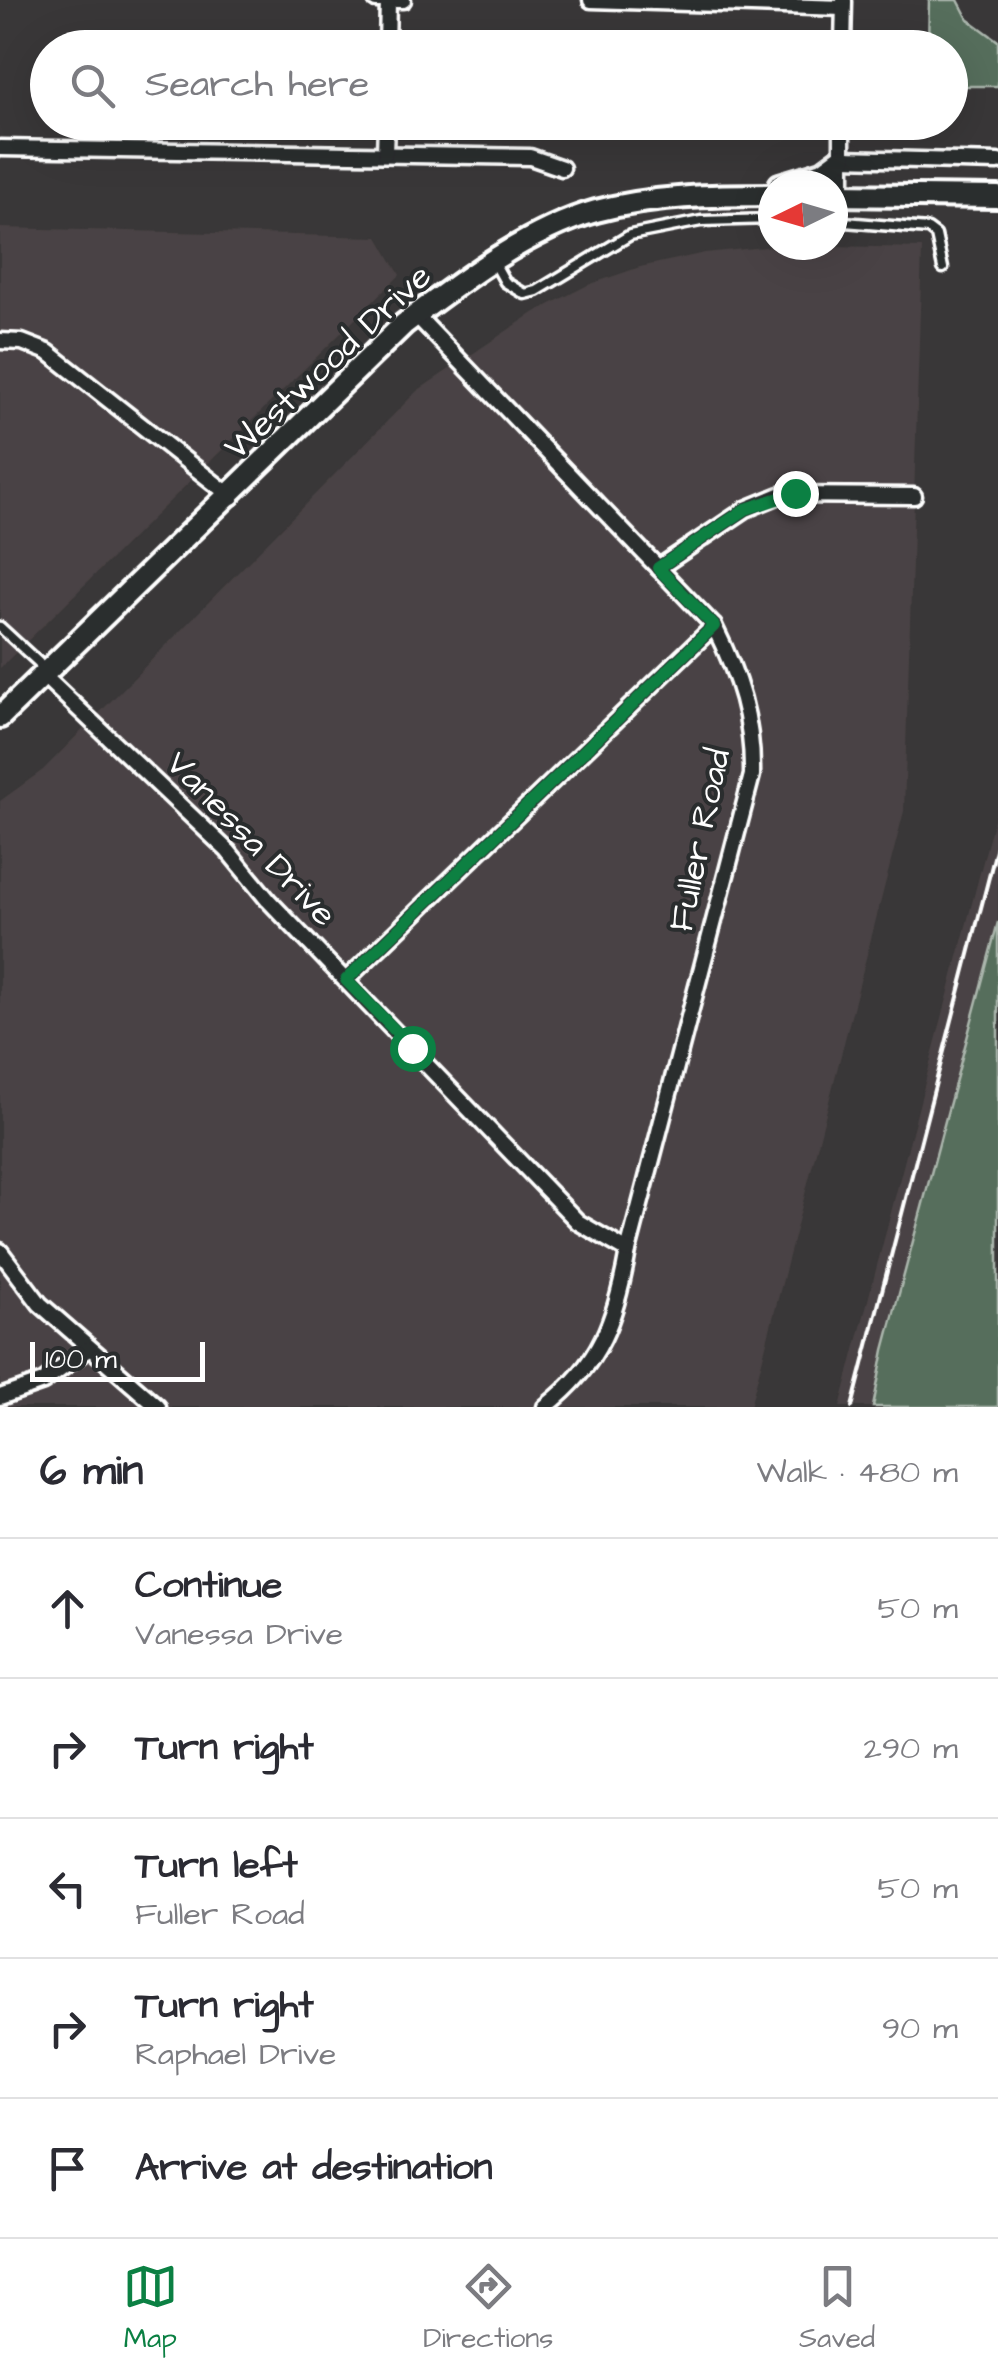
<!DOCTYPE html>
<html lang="en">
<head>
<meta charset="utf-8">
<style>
	:root { --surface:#fff; --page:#f2f2f3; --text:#2b2b33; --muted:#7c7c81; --line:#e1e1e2; --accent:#0b8043 }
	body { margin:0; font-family:"Architects Daughter",sans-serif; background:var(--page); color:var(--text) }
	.compass { position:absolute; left:758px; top:170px; width:90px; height:90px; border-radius:50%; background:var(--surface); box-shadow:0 10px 40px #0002; rotate:265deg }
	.scale { position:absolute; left:30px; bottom:25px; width:175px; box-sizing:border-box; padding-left:10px; border:5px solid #fff; border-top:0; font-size:28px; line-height:35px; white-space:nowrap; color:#fff; -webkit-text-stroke:8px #2a2d2e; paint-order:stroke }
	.stop { position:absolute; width:30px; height:30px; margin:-22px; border:8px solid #0b8043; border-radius:50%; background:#fff }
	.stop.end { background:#0b8043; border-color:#fff; box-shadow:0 2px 10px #0008 }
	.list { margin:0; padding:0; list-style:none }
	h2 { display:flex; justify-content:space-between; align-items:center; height:130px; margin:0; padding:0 40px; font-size:42px }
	h2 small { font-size:32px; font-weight:400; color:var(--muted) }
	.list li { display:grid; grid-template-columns:65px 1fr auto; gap:30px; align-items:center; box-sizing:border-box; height:140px; padding:0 40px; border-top:2px solid var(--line) }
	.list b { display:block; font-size:38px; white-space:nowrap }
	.list p { margin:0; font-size:32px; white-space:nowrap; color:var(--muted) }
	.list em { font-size:32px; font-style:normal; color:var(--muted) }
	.icon { flex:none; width:55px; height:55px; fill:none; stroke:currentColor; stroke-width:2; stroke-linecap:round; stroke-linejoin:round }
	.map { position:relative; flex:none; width:998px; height:1407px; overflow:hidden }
	.search { position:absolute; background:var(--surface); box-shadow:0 10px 40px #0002; left:30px; right:30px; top:30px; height:110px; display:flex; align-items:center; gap:25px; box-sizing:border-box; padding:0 35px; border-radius:55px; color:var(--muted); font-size:38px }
	.sheet { height:830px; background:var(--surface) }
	nav { display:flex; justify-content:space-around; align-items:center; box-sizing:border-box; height:140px; border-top:2px solid var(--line); background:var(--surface); font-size:28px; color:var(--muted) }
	nav a { display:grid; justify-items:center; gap:5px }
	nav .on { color:var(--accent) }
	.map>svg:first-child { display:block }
	.built { fill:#4a4344 }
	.green { fill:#576e5b; stroke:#abb6ad; stroke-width:2.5 }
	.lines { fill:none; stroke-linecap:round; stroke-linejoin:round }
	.lane-casing { stroke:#fff; stroke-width:15 }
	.street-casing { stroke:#fff; stroke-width:21 }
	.secondary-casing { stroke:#fff; stroke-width:28 }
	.lane { stroke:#2a2d2e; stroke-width:8 }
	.street { stroke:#2a2d2e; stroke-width:14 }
	.secondary { stroke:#2a2d2e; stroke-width:20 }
	.rail { stroke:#fff; stroke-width:4 }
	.route { stroke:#0b8043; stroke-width:12 }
	.labels { text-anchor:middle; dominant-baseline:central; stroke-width:8; stroke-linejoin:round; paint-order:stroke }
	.street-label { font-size:35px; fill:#fff; stroke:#2a2d2e }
</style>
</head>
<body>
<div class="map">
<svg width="998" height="1407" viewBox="0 0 998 1407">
	<rect width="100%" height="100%" fill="#393738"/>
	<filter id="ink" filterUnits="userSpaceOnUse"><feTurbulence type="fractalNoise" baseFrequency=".01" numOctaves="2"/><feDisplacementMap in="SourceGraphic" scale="20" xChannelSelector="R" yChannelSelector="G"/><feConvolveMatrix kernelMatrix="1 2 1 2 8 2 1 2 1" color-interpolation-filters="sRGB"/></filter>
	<g filter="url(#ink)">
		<!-- built -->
		<g class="built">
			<path d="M0 228 378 237 400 275 0 668Z"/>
			<path d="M785 245 922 248 904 811 750 1407H0V801L43 770 417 391 535 312 588 285 640 267 705 253Z"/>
			<path d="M998 804V922L873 1407H840Z"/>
		</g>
		<!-- green -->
		<g class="green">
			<path d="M929 0H958L968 19 998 41V86H951L950 48 928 47Z"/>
			<path d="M998 922V1407H873L884 1350Z"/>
		</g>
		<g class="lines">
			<defs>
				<g id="lane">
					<path d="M833 221 928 229 936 235 943 268"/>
					<path d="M495 264 505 282 525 294 537 291 630 235 701 221 773 219"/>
					<path d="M0 627 39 663 43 673"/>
				</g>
				<g id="street">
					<path d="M376 0H403"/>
					<path d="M591 0 843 8"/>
					<path d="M387 48 388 0"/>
					<path d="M843 48 844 1"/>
					<path d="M0 148 530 157 562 168"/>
					<path d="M385 154 386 122"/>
					<path d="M842 158 998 162"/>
					<path d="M842 195V122"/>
					<path d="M416 315 714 626C739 676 753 719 752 775L628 1251C616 1319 601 1364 545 1407"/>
					<path d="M0 341 22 342 48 352 232 497"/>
					<path d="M658 568 746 509 780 495 914 496"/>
					<path d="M45 677 228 851 268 900 578 1222 628 1251"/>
					<path d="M346 980 714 626"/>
					<path d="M0 1251 40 1304 158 1407"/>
					<path d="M0 1397 43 1382 88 1349"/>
				</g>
				<g id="secondary">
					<path d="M780 185 823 172 842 158"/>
					<path d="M833 195 998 197"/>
					<path d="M0 717 404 324C461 281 526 231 596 211 653 196 715 195 773 195"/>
				</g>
			</defs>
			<!-- lane casing -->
			<use href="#lane" class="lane-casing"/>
			<!-- street casing -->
			<use href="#street" class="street-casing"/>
			<!-- secondary casing -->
			<use href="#secondary" class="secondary-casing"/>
			<!-- lane -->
			<use href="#lane" class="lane"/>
			<!-- street -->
			<use href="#street" class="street"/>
			<!-- secondary -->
			<use href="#secondary" class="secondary"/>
			<!-- rail -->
			<path class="rail" d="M852 1407 998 842"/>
		</g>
	</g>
	<g class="lines" filter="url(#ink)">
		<!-- route -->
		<path class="route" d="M412 1048 346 980 714 626 658 568 746 509 795 493"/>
	</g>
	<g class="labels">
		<!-- street labels -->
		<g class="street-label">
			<text transform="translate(328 362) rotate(-43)">Westwood Drive</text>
			<text transform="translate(251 839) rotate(46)">Vanessa Drive</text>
			<text transform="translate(700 840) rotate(-78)">Fuller Road</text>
		</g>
	</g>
</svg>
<svg class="compass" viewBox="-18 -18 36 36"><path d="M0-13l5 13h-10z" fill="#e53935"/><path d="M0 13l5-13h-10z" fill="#7c7c81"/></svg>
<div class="scale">100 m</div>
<div class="stop" style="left:412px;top:1048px"></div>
<div class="stop end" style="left:795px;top:493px"></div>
<div class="search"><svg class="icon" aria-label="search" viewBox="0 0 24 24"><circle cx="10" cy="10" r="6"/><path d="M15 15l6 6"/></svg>Search here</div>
</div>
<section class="sheet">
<h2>6 min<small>Walk · 480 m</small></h2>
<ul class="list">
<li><svg class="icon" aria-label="ahead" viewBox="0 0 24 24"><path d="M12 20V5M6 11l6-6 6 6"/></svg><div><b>Continue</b><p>Vanessa Drive</p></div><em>50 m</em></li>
<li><svg class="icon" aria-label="right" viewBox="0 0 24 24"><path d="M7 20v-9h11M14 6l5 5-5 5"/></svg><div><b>Turn right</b></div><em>290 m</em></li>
<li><svg class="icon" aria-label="left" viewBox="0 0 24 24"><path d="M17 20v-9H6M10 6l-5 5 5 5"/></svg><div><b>Turn left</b><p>Fuller Road</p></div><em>50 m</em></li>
<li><svg class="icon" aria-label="right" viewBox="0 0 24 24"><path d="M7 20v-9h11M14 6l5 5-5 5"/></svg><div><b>Turn right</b><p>Raphael Drive</p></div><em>90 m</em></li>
<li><svg class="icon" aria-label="arrive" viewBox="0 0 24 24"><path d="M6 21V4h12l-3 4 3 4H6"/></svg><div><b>Arrive at destination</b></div></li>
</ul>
</section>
<nav>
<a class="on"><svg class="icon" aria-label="map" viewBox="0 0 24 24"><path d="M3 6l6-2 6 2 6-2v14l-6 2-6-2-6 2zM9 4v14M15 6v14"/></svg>Map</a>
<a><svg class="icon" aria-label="directions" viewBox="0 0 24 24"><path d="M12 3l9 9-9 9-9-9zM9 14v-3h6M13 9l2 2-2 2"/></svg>Directions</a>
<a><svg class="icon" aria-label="saved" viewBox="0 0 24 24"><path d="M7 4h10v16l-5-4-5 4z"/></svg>Saved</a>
</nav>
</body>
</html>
